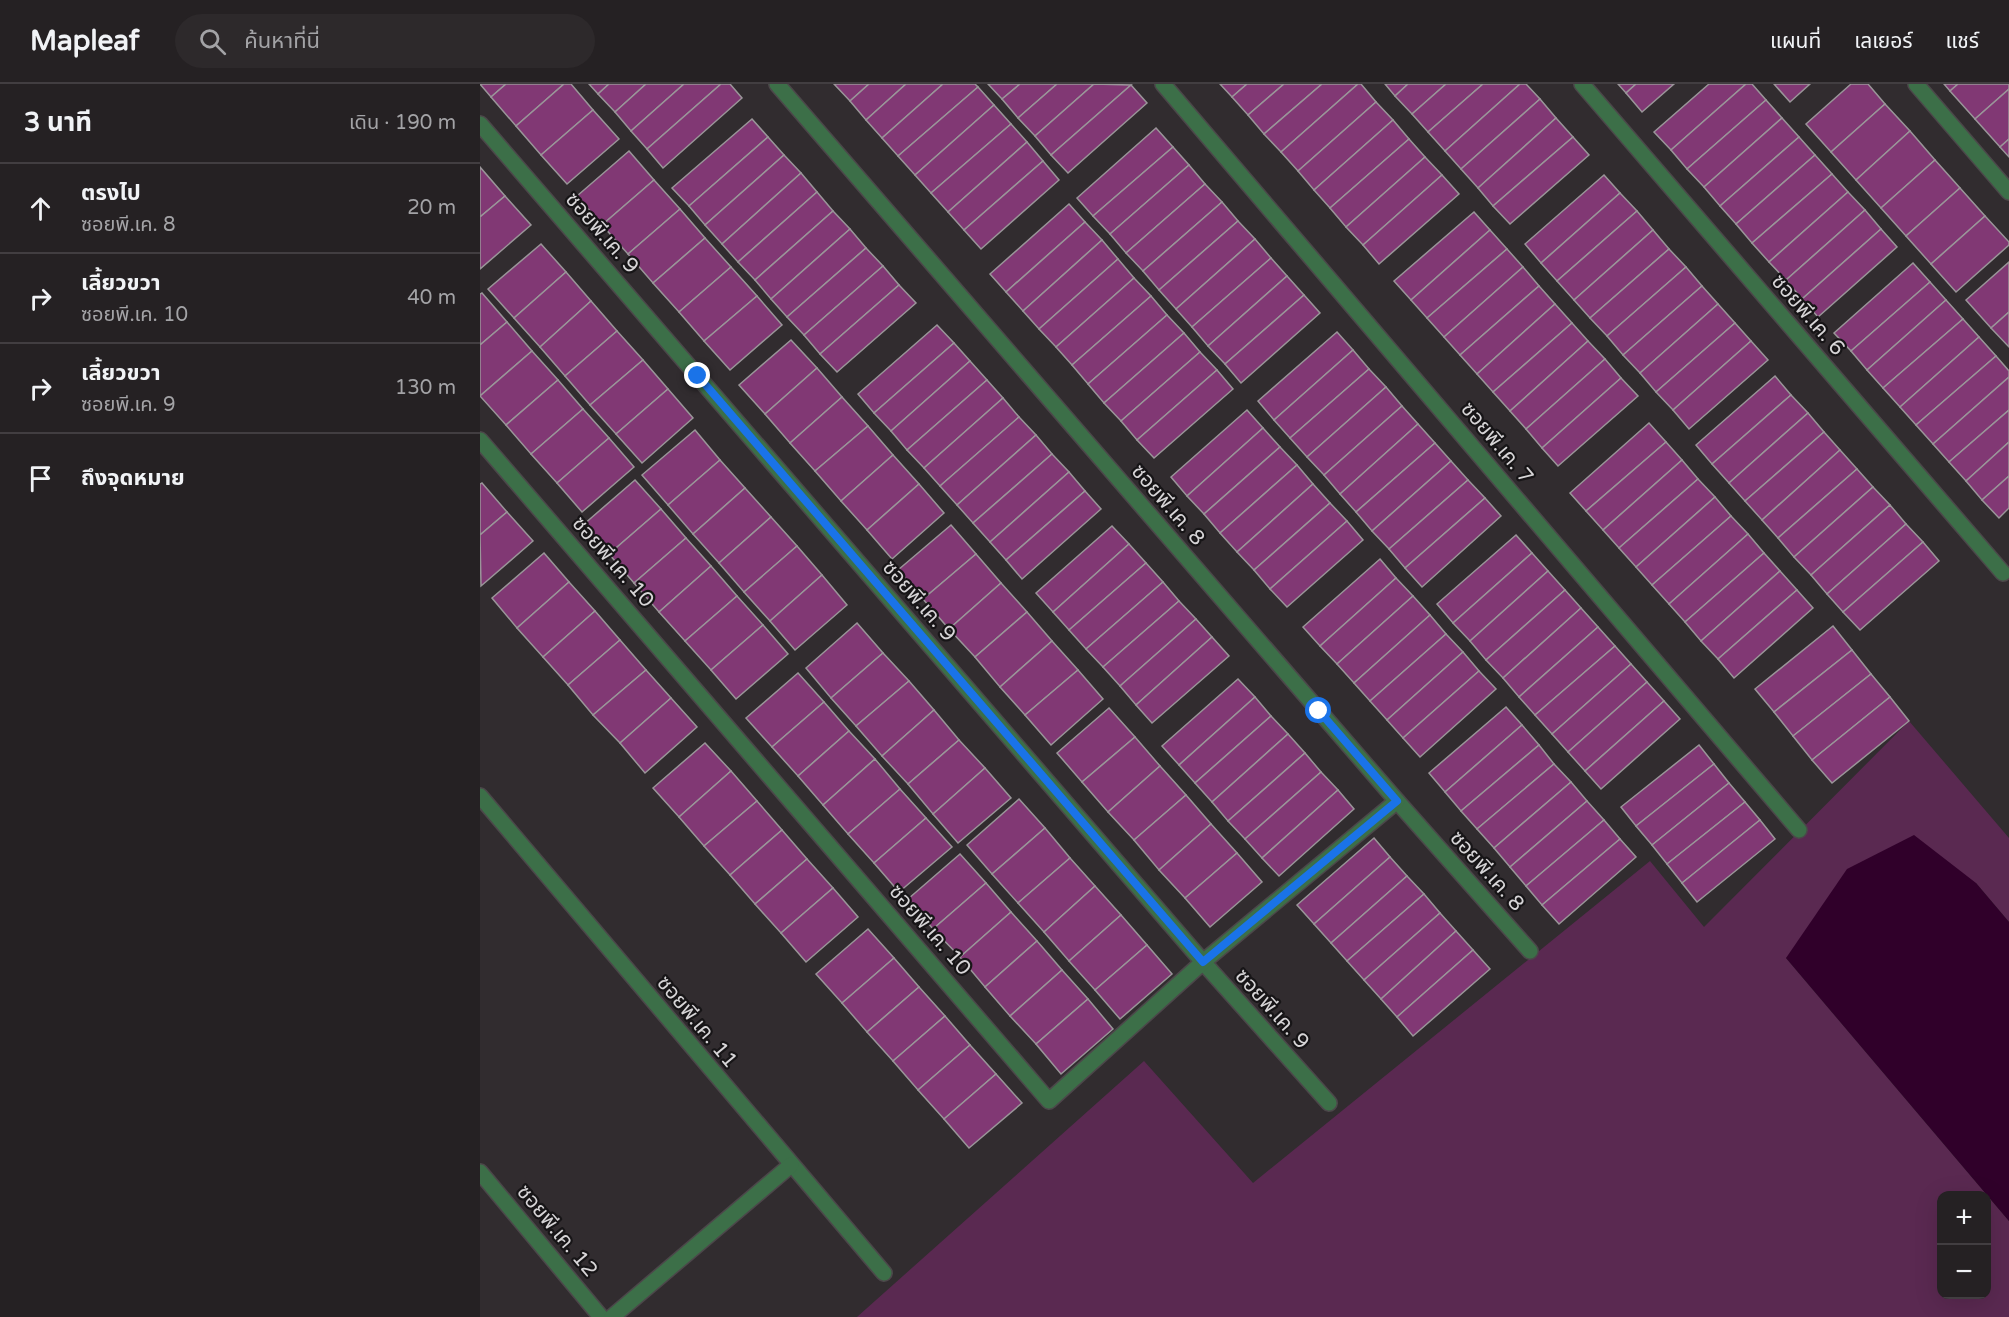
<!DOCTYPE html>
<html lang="th">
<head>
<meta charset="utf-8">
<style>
	:root { --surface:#252123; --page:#2d292b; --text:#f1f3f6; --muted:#a3a3a6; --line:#423e41 }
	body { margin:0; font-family:"Varela Round","Noto Sans Thai",sans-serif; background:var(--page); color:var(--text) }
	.controls { position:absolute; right:18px; bottom:18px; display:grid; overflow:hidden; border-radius:12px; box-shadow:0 6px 24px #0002 }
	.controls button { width:54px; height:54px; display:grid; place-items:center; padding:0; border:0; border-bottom:2px solid var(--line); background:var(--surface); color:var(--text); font:30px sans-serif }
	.stop { position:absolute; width:18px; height:18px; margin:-14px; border:4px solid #1a73e8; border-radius:50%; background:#fff }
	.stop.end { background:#1a73e8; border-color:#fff; box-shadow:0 2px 6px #0008 }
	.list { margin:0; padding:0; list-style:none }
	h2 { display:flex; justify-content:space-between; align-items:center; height:78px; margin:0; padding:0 24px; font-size:26px }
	h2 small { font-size:20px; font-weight:400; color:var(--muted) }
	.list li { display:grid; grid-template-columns:39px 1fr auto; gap:18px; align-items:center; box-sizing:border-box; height:90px; padding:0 24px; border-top:2px solid var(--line) }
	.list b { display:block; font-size:22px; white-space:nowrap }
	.list p { margin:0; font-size:20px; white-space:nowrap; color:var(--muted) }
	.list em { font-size:20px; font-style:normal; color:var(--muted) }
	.icon { flex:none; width:33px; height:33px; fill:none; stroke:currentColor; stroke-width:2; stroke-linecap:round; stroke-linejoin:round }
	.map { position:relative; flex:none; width:1529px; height:1233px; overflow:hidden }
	header { display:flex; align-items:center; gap:36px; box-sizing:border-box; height:84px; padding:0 30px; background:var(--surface); border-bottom:2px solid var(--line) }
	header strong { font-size:28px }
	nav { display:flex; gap:33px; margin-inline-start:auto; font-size:21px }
	.search { width:420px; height:54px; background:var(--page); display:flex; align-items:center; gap:15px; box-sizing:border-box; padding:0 21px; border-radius:33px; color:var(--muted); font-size:22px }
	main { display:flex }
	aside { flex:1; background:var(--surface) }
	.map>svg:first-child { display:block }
	.green { fill:#5a2951; fill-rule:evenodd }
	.water { fill:#30002a }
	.building { fill:#813874; stroke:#9a9599; stroke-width:1.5 }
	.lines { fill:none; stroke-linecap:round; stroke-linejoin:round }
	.minor-casing { stroke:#4c474a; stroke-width:18 }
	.minor { stroke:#3c6f48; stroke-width:15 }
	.route { stroke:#1a73e8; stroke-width:8 }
	.labels { text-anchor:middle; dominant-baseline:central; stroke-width:4.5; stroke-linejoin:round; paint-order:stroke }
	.street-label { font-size:21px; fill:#d7d5d7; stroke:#171517 }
</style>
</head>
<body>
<header>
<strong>Mapleaf</strong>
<div class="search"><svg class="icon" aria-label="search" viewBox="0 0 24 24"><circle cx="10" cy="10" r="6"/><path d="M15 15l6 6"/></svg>ค้นหาที่นี่</div>
<nav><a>แผนที่</a><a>เลเยอร์</a><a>แชร์</a></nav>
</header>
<main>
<aside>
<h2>3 นาที<small>เดิน · 190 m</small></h2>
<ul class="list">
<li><svg class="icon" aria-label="ahead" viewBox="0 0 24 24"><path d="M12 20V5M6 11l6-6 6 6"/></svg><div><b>ตรงไป</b><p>ซอยพี.เค. 8</p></div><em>20 m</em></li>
<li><svg class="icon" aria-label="right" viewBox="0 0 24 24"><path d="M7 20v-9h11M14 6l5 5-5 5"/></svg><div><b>เลี้ยวขวา</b><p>ซอยพี.เค. 10</p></div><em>40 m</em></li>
<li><svg class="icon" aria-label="right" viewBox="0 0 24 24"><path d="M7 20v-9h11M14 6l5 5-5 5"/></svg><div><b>เลี้ยวขวา</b><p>ซอยพี.เค. 9</p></div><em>130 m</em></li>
<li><svg class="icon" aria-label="arrive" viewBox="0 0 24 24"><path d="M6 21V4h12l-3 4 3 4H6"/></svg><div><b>ถึงจุดหมาย</b></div></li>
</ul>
</aside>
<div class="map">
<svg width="1529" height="1233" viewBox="0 0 1529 1233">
	<rect width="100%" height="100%" fill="#312c2f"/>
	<!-- green -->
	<path class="green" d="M1429 637 1529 754V838L1496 799 1306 874 1529 1137V1233H377L664 977 773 1099 1170 777 1224 843ZM1462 1112H1506V1210H1462Z"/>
	<!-- water -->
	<path class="water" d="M1434 751 1496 799 1529 838V1137L1306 874 1367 785Z"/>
	<!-- building -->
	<g class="building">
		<path d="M0 0H26L11 13Z"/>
		<path d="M26 0H84L36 42 11 13Z"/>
		<path d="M84 0H91L113 26 61 71 36 42Z"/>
		<path d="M109 0H129L118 10Z"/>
		<path d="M129 0H166L135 28 118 10Z"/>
		<path d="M166 0H204L151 47 135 28Z"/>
		<path d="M204 0H241L167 65 151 47Z"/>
		<path d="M241 0H250L262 14 183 84 167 65Z"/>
		<path d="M354 0H389L370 17Z"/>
		<path d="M389 0H426L386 36 370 17Z"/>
		<path d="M426 0H463L402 54 386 36Z"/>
		<path d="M463 0H495L498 3 418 72 402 54Z"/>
		<path d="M508 0H540L522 15Z"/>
		<path d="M540 0H577L538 34 522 15Z"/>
		<path d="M577 0H614L555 52 538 34Z"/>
		<path d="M614 0 651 1 571 71 555 52Z"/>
		<path d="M740 0H767L752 13Z"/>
		<path d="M767 0H804L768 31 752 13Z"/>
		<path d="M804 0H842L784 50 768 31Z"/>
		<path d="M842 0H878L801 68 784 50Z"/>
		<path d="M878 0H881L896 18 818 87 801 68Z"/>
		<path d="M905 0H928L915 12Z"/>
		<path d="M928 0H966L932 30 915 12Z"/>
		<path d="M966 0H1003L948 48 932 30Z"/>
		<path d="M1003 0H1040L965 67 948 48Z"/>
		<path d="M1040 0H1046L1060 15 981 85 965 67Z"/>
		<path d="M1138 0H1156L1146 9Z"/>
		<path d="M1156 0H1194L1162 28 1146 9Z"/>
		<path d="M1229 0H1266L1191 66 1174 48Z"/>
		<path d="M1266 0H1272L1286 16 1207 85 1191 66Z"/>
		<path d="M1294 0H1330L1310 18Z"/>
		<path d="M1371 0H1388L1405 20 1351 68 1326 40Z"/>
		<path d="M1464 0H1478L1470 7Z"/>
		<path d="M1478 0H1529V5L1495 35 1470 7Z"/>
		<path d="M651 1 667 19 588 89 571 71Z"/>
		<path d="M498 3 514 21 435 91 418 72Z"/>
		<path d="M1529 5V55L1520 63 1495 35Z"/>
		<path d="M1060 15 1076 34 998 104 981 85Z"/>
		<path d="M1286 16 1302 34 1224 103 1207 85Z"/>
		<path d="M896 18 913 36 834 106 818 87Z"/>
		<path d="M1405 20 1430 47 1376 96 1351 68Z"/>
		<path d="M514 21 531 40 451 109 435 91Z"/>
		<path d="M113 26 139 55 87 100 61 71Z"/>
		<path d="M1076 34 1093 53 1013 122 998 104Z"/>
		<path d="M1302 34 1319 53 1240 122 1224 103Z"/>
		<path d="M272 35 288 53 209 122 192 104Z"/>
		<path d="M913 36 929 55 850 124 834 106Z"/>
		<path d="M531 40 547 58 468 128 451 109Z"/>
		<path d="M676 44 693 63 613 132 597 114Z"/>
		<path d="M1430 47 1455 76 1401 124 1376 96Z"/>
		<path d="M288 53 304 71 225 141 209 122Z"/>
		<path d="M1093 53 1109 71 1030 140 1013 122Z"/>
		<path d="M1319 53 1335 71 1256 140 1240 122Z"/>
		<path d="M929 55 945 73 866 143 850 124Z"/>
		<path d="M1529 55V73L1520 63Z"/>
		<path d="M547 58 563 77 484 146 468 128Z"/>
		<path d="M693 63 709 81 630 150 613 132Z"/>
		<path d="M149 67 174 96 122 141 97 112Z"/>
		<path d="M304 71 321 89 242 160 225 141Z"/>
		<path d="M1335 71 1352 90 1272 159 1256 140Z"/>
		<path d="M945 73 962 91 883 161 866 143Z"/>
		<path d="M1455 76 1480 104 1426 152 1401 124Z"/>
		<path d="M563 77 579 96 501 165 484 146Z"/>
		<path d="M709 81 725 100 646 169 630 150Z"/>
		<path d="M0 83 25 112 0 133Z"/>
		<path d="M321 89 337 108 258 178 242 160Z"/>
		<path d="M1352 90 1368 108 1289 178 1272 159Z"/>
		<path d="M962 91 979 110 899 180 883 161Z"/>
		<path d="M1124 91 1140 109 1061 179 1045 160Z"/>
		<path d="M174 96 200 125 148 170 122 141Z"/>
		<path d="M725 100 742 118 663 187 646 169Z"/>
		<path d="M1480 104 1505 132 1451 180 1426 152Z"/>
		<path d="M337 108 353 127 275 196 258 178Z"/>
		<path d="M1368 108 1385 126 1306 196 1289 178Z"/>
		<path d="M1140 109 1157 127 1077 197 1061 179Z"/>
		<path d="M25 112 51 141 0 185V133Z"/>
		<path d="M742 118 758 137 679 206 663 187Z"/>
		<path d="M589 120 605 138 526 208 510 190Z"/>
		<path d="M200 125 225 154 173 199 148 170Z"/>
		<path d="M1385 126 1401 145 1322 215 1306 196Z"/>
		<path d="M353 127 370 145 291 215 275 196Z"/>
		<path d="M1157 127 1173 146 1094 216 1077 197Z"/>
		<path d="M994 128 1010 146 931 216 914 197Z"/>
		<path d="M1505 132 1529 158V161L1476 208 1451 180Z"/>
		<path d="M758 137 775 155 696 225 679 206Z"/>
		<path d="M605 138 622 156 543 227 526 208Z"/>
		<path d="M370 145 386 164 307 233 291 215Z"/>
		<path d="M1401 145 1417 163 1338 233 1322 215Z"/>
		<path d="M1010 146 1027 165 947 234 931 216Z"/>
		<path d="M1173 146 1189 165 1110 234 1094 216Z"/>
		<path d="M225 154 251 183 199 228 173 199Z"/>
		<path d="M775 155 791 174 712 243 696 225Z"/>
		<path d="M622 156 638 175 559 245 543 227Z"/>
		<path d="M61 160 86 188 34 234 8 205Z"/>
		<path d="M386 164 403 182 324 251 307 233Z"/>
		<path d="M1027 165 1043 183 964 253 947 234Z"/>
		<path d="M1189 165 1206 183 1127 252 1110 234Z"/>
		<path d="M791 174 807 192 728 262 712 243Z"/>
		<path d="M638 175 654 194 576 263 559 245Z"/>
		<path d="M1529 178V228L1511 244 1486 216Z"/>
		<path d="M1433 179 1450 198 1371 267 1354 249Z"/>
		<path d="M403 182 419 201 340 270 324 251Z"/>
		<path d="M251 183 277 212 224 257 199 228Z"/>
		<path d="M1043 183 1059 202 980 271 964 253Z"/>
		<path d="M1206 183 1222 202 1143 271 1127 252Z"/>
		<path d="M86 188 111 217 60 263 34 234Z"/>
		<path d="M807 192 824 211 745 280 728 262Z"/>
		<path d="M654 194 671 212 592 281 576 263Z"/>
		<path d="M1450 198 1466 216 1387 286 1371 267Z"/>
		<path d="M419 201 436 219 357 288 340 270Z"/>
		<path d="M1059 202 1075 220 997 290 980 271Z"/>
		<path d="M1222 202 1238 220 1160 289 1143 271Z"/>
		<path d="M2 209 27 238 0 261V210Z"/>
		<path d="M824 211 840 229 761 299 745 280Z"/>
		<path d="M277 212 302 241 250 286 224 257Z"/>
		<path d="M671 212 687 231 608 300 592 281Z"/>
		<path d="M1466 216 1483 235 1403 304 1387 286Z"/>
		<path d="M111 217 137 247 85 292 60 263Z"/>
		<path d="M1075 220 1092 239 1013 308 997 290Z"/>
		<path d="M1238 220 1255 239 1176 308 1160 289Z"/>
		<path d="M1529 228V263L1511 244Z"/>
		<path d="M687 231 704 249 624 319 608 300Z"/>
		<path d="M1483 235 1499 253 1420 323 1403 304Z"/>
		<path d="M27 238 52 267 0 312V261Z"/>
		<path d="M1092 239 1108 257 1030 327 1013 308Z"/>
		<path d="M1255 239 1271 257 1193 326 1176 308Z"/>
		<path d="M457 241 474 259 394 329 378 310Z"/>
		<path d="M137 247 163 276 110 321 85 292Z"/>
		<path d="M857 248 873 266 794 336 778 317Z"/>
		<path d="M704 249 720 268 641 337 624 319Z"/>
		<path d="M1499 253 1516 272 1436 341 1420 323Z"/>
		<path d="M311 256 337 284 285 330 259 301Z"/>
		<path d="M1108 257 1125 275 1046 345 1030 327Z"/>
		<path d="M1271 257 1288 276 1209 345 1193 326Z"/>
		<path d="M474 259 490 277 411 347 394 329Z"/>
		<path d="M873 266 889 285 810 354 794 336Z"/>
		<path d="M52 267 78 296 26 341 0 312Z"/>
		<path d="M720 268 737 286 657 356 641 337Z"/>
		<path d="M1516 272 1529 287V293L1453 360 1436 341Z"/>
		<path d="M1125 275 1141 294 1062 364 1046 345Z"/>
		<path d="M163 276 188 305 136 350 110 321Z"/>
		<path d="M490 277 507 296 427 366 411 347Z"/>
		<path d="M337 284 362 313 310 359 285 330Z"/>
		<path d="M889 285 906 303 827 373 810 354Z"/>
		<path d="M737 286 753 305 674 374 657 356Z"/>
		<path d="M1295 292 1311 311 1232 380 1216 361Z"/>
		<path d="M1529 293V326L1469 378 1453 360Z"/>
		<path d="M1141 294 1158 312 1078 382 1062 364Z"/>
		<path d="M78 296 103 325 51 370 26 341Z"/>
		<path d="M507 296 523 314 444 384 427 366Z"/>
		<path d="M906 303 922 322 844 391 827 373Z"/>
		<path d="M188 305 213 334 162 379 136 350Z"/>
		<path d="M1311 311 1328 329 1249 399 1232 380Z"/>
		<path d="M362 313 388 342 335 387 310 359Z"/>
		<path d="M523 314 539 333 460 402 444 384Z"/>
		<path d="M922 322 938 340 860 410 844 391Z"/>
		<path d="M103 325 129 354 77 399 51 370Z"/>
		<path d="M767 326 783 344 707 412 691 393Z"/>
		<path d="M1529 326V358L1486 397 1469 378Z"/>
		<path d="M1328 329 1344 348 1265 417 1249 399Z"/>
		<path d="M539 333 556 351 477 421 460 402Z"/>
		<path d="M1169 339 1186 358 1106 427 1090 409Z"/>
		<path d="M938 340 955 359 876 428 860 410Z"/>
		<path d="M388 342 413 371 361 417 335 387Z"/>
		<path d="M783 344 800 363 724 430 707 412Z"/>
		<path d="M215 346 240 376 188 421 162 391Z"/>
		<path d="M1344 348 1360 366 1282 436 1265 417Z"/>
		<path d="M556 351 572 370 493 439 477 421Z"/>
		<path d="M129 354 154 383 102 428 77 399Z"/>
		<path d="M1186 358 1202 376 1123 446 1106 427Z"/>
		<path d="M1529 358V392L1502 416 1486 397Z"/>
		<path d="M955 359 971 377 892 447 876 428Z"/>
		<path d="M800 363 817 381 740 449 724 430Z"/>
		<path d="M1360 366 1377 385 1298 454 1282 436Z"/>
		<path d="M572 370 589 388 510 458 493 439Z"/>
		<path d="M413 371 439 400 387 446 361 417Z"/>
		<path d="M240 376 265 404 213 450 188 421Z"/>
		<path d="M1202 376 1218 395 1139 464 1123 446Z"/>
		<path d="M971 377 988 396 909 465 892 447Z"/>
		<path d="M817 381 833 400 757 468 740 449Z"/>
		<path d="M1377 385 1393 403 1314 473 1298 454Z"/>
		<path d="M589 388 605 407 526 476 510 458Z"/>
		<path d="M1529 392V424L1519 434 1502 416Z"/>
		<path d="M1218 395 1235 413 1156 483 1139 464Z"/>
		<path d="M155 396 181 425 129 470 103 441Z"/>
		<path d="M988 396 1005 414 925 484 909 465Z"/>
		<path d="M2 399 27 428 0 451V400Z"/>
		<path d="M439 400 464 429 412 475 387 446Z"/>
		<path d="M833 400 850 419 774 486 757 468Z"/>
		<path d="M1393 403 1410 421 1331 491 1314 473Z"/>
		<path d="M265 404 291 433 239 479 213 450Z"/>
		<path d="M605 407 621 425 542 495 526 476Z"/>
		<path d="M1235 413 1251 432 1172 501 1156 483Z"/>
		<path d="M1005 414 1021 432 942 503 925 484Z"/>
		<path d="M850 419 867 437 790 505 774 486Z"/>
		<path d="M1410 421 1426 440 1347 510 1331 491Z"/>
		<path d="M181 425 206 454 154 499 129 470Z"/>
		<path d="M27 428 53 457 1 502 0 451Z"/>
		<path d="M1251 432 1268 450 1189 520 1172 501Z"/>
		<path d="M291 433 317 462 264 508 239 479Z"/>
		<path d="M867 437 883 456 807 523 790 505Z"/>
		<path d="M1426 440 1443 458 1363 528 1347 510Z"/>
		<path d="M471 441 496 470 443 515 418 486Z"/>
		<path d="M632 442 649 460 573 528 556 509Z"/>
		<path d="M1268 450 1284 469 1205 538 1189 520Z"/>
		<path d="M1036 451 1052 469 973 539 957 520Z"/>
		<path d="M206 454 231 482 179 528 154 499Z"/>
		<path d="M1443 458 1459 477 1380 546 1363 528Z"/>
		<path d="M649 460 666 479 589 546 573 528Z"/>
		<path d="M317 462 342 491 290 537 264 508Z"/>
		<path d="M64 469 89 498 37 544 12 514Z"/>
		<path d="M1052 469 1068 487 990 557 973 539Z"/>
		<path d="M1284 469 1300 487 1221 557 1205 538Z"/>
		<path d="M496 470 521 499 469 545 443 515Z"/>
		<path d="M900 475 916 494 840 562 823 543Z"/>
		<path d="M666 479 683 498 606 565 589 546Z"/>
		<path d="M231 482 257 512 205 557 179 528Z"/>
		<path d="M1068 487 1085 506 1006 576 990 557Z"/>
		<path d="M1300 487 1317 506 1238 575 1221 557Z"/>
		<path d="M342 491 367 521 315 566 290 537Z"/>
		<path d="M916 494 933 512 857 580 840 562Z"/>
		<path d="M89 498 115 527 63 573 37 544Z"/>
		<path d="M683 498 699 517 623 583 606 565Z"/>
		<path d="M521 499 547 528 495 573 469 545Z"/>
		<path d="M1085 506 1101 524 1023 594 1006 576Z"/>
		<path d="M1317 506 1333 524 1254 594 1238 575Z"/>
		<path d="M257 512 283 541 231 586 205 557Z"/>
		<path d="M933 512 950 531 874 599 857 580Z"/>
		<path d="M699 517 716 535 640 602 623 583Z"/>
		<path d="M1101 524 1118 543 1039 613 1023 594Z"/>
		<path d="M115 527 140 556 88 601 63 573Z"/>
		<path d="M547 528 572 557 520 603 495 573Z"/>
		<path d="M950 531 966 550 890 617 874 599Z"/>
		<path d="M716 535 732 553 656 621 640 602Z"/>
		<path d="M377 539 403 569 351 614 326 584Z"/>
		<path d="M283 541 308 570 256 615 231 586Z"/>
		<path d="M1353 542 1372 566 1294 628 1275 605Z"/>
		<path d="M1118 543 1135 562 1055 631 1039 613Z"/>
		<path d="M966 550 983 568 907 636 890 617Z"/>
		<path d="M732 553 749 572 672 639 656 621Z"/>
		<path d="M140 556 166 586 113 631 88 601Z"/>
		<path d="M572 557 598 586 545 631 520 603Z"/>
		<path d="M1135 562 1151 580 1072 650 1055 631Z"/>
		<path d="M1372 566 1391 590 1313 652 1294 628Z"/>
		<path d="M983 568 999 587 923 654 907 636Z"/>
		<path d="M403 569 429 597 376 642 351 614Z"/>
		<path d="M1151 580 1167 598 1088 668 1072 650Z"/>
		<path d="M166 586 191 614 140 659 113 631Z"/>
		<path d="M598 586 623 615 571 661 545 631Z"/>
		<path d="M999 587 1016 605 940 673 923 654Z"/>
		<path d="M318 589 344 618 292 663 266 634Z"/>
		<path d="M1391 590 1410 613 1332 676 1313 652Z"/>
		<path d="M758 595 775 613 699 681 682 662Z"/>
		<path d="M429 597 454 626 402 672 376 642Z"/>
		<path d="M1167 598 1184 617 1105 687 1088 668Z"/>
		<path d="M775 613 791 632 715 699 699 681Z"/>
		<path d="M1410 613 1429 637 1352 699 1332 676Z"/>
		<path d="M191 614 217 643 165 689 140 659Z"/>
		<path d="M1184 617 1200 635 1121 705 1105 687Z"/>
		<path d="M344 618 369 647 318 692 292 663Z"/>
		<path d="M1026 623 1042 641 965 708 949 689Z"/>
		<path d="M629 624 655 653 602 698 577 669Z"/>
		<path d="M454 626 479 656 428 700 402 672Z"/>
		<path d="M791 632 808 650 732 718 715 699Z"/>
		<path d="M1042 641 1059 661 981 727 965 708Z"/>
		<path d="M369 647 395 675 343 721 318 692Z"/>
		<path d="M808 650 825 669 748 737 732 718Z"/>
		<path d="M655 653 680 682 628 728 602 698Z"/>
		<path d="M479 656 505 684 453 730 428 700Z"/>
		<path d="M225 659 251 687 199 733 173 704Z"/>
		<path d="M1059 661 1074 680 997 745 981 727Z"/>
		<path d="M1219 661 1234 680 1156 742 1141 723Z"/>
		<path d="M825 669 841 688 765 755 748 737Z"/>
		<path d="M395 675 420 705 368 750 343 721Z"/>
		<path d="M1074 680 1091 698 1014 764 997 745Z"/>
		<path d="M1234 680 1249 699 1172 761 1156 742Z"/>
		<path d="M680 682 706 711 654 756 628 728Z"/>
		<path d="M505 684 531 714 478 759 453 730Z"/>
		<path d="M251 687 277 717 224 762 199 733Z"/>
		<path d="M841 688 858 706 782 774 765 755Z"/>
		<path d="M1091 698 1107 717 1030 783 1014 764Z"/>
		<path d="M1249 699 1265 718 1187 780 1172 761Z"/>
		<path d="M420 705 446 734 394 779 368 750Z"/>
		<path d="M858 706 874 725 799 792 782 774Z"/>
		<path d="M706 711 731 740 679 786 654 756Z"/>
		<path d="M539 715 565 744 512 790 487 761Z"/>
		<path d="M277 717 302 746 250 791 224 762Z"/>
		<path d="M1107 717 1124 736 1046 802 1030 783Z"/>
		<path d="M1265 718 1280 736 1202 799 1187 780Z"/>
		<path d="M446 734 472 763 419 808 394 779Z"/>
		<path d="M1124 736 1140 755 1062 821 1046 802Z"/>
		<path d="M1280 736 1295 755 1217 818 1202 799Z"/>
		<path d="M731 740 757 769 705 814 679 786Z"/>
		<path d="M565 744 590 774 538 819 512 790Z"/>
		<path d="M302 746 327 775 275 820 250 791Z"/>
		<path d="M894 754 910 773 834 840 817 821Z"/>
		<path d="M1140 755 1156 773 1079 840 1062 821Z"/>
		<path d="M757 769 782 798 730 843 705 814Z"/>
		<path d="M480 770 506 799 453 845 428 815Z"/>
		<path d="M910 773 927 792 851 859 834 840Z"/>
		<path d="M590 774 615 802 564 848 538 819Z"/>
		<path d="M327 775 353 804 301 849 275 820Z"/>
		<path d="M927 792 944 810 867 877 851 859Z"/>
		<path d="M506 799 531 828 480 873 453 845Z"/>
		<path d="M615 802 641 831 589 877 564 848Z"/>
		<path d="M353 804 378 833 326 878 301 849Z"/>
		<path d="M944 810 960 829 884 896 867 877Z"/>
		<path d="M531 828 557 857 505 903 480 873Z"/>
		<path d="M960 829 976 847 901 915 884 896Z"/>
		<path d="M641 831 667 861 615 906 589 877Z"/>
		<path d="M388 845 414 874 362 919 336 890Z"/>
		<path d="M976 847 993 866 917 933 901 915Z"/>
		<path d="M557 857 582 886 530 932 505 903Z"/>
		<path d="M667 861 692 890 640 935 615 906Z"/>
		<path d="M993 866 1010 885 933 952 917 933Z"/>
		<path d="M414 874 439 903 387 948 362 919Z"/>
		<path d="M582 886 608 915 556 960 530 932Z"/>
		<path d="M439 903 465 932 413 977 387 948Z"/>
		<path d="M608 915 633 945 581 990 556 960Z"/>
		<path d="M465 932 490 961 438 1006 413 977Z"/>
		<path d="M490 961 516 990 464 1035 438 1006Z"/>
		<path d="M516 990 542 1019 489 1064 464 1035Z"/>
	</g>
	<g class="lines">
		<defs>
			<g id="minor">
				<path d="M297 0 917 717 1050 867"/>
				<path d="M683 0 1319 746"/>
				<path d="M1102 0 1523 489"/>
				<path d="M1436 0 1529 108"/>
				<path d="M0 40 723 878 849 1019"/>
				<path d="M0 356 569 1017 723 878 917 717"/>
				<path d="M0 712 404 1189"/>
				<path d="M0 1088 121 1233"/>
				<path d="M132 1233 311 1081"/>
			</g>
		</defs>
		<!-- minor casing -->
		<use href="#minor" class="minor-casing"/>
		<!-- minor -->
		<use href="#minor" class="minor"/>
	</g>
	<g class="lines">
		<!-- route -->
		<path class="route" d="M218 292 723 878 917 717 839 627"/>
	</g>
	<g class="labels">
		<!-- street labels -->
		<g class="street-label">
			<text transform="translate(122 149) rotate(49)">ซอยพี.เค. 9</text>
			<text transform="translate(1328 231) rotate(49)">ซอยพี.เค. 6</text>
			<text transform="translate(1017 359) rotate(50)">ซอยพี.เค. 7</text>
			<text transform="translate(688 421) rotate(49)">ซอยพี.เค. 8</text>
			<text transform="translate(133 478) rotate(49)">ซอยพี.เค. 10</text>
			<text transform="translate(439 517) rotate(49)">ซอยพี.เค. 9</text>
			<text transform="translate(1007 787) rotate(48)">ซอยพี.เค. 8</text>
			<text transform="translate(450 846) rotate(49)">ซอยพี.เค. 10</text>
			<text transform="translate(792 925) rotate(48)">ซอยพี.เค. 9</text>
			<text transform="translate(217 938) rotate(50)">ซอยพี.เค. 11</text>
			<text transform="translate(77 1147) rotate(50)">ซอยพี.เค. 12</text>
		</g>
	</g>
</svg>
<div class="controls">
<button>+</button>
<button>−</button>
</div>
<div class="stop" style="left:839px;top:627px"></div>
<div class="stop end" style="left:218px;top:292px"></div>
</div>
</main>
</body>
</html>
